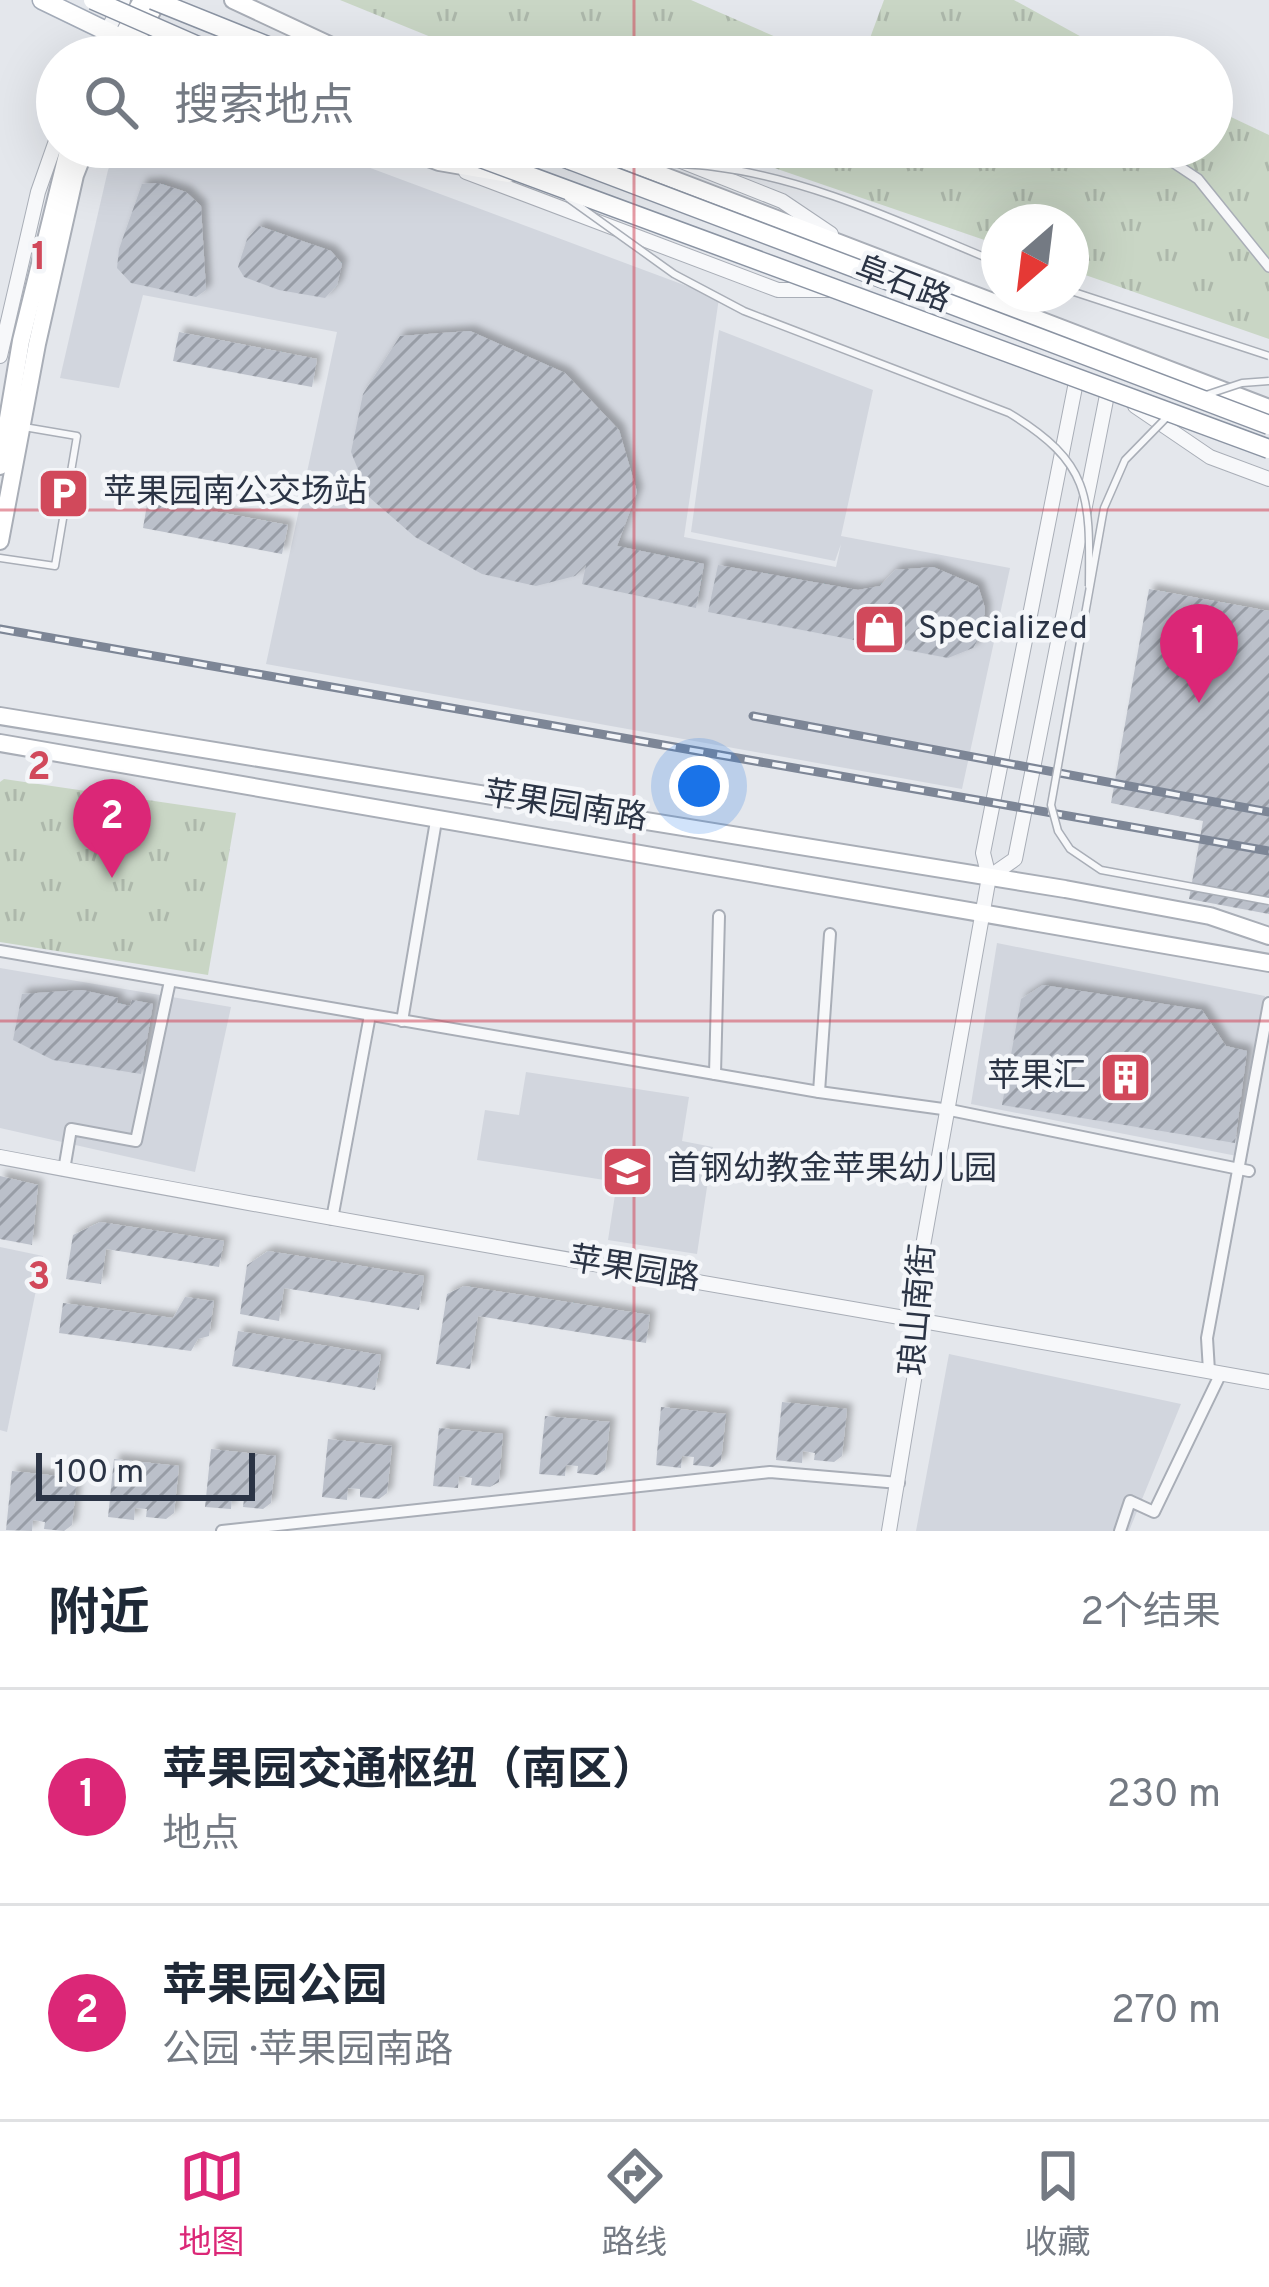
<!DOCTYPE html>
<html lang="zh">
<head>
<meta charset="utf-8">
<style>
	:root { --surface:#fff; --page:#f6f6f7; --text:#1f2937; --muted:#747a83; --line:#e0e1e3; --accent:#db2777 }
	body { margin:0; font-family:Overpass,"Noto Sans SC",sans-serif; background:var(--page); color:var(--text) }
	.compass { position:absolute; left:981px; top:204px; width:108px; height:108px; border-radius:50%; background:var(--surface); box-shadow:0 12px 48px #0002; rotate:208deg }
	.scale { position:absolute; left:36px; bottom:30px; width:219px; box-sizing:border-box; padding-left:12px; border:6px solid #2b3445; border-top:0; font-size:33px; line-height:42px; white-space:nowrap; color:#2b3445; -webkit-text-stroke:9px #f4f6f9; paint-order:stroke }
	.you { position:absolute; left:699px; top:786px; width:42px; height:42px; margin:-30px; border:9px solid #fff; border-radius:50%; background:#1a73e8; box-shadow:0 0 0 18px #1a73e833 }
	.badge { display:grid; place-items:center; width:78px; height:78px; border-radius:50%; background:var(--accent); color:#fff; font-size:39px; font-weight:700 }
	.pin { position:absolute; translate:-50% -99px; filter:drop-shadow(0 3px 6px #0008) }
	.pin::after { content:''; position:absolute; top:63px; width:42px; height:36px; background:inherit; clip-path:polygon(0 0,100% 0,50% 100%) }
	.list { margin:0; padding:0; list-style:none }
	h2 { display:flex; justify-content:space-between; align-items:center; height:156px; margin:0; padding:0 48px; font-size:51px }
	h2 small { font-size:39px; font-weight:400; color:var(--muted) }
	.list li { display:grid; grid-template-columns:78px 1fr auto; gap:36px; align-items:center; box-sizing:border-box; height:216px; padding:0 48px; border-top:3px solid var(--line) }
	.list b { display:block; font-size:45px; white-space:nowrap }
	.list p { margin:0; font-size:39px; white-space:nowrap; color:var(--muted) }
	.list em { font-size:39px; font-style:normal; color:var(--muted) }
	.icon { flex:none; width:66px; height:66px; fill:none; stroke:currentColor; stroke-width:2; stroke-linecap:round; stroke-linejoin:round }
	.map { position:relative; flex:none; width:1269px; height:1531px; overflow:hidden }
	.search { position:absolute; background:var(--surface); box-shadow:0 12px 48px #0002; left:36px; right:36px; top:36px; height:132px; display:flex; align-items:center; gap:30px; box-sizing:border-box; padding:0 42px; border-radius:66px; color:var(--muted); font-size:45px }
	.sheet { height:588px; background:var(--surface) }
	nav { display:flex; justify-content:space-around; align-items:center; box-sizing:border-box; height:168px; border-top:3px solid var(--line); background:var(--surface); font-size:33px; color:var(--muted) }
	nav a { display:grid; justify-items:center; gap:6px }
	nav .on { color:var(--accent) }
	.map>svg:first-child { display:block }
	.built { fill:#d2d6de }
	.park { fill:url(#park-tufts) }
	.building { fill:url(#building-hatch); filter:url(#shadow) }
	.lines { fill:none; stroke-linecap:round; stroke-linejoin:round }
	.service-casing { stroke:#a9aeb7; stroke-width:9 }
	.pedestrian-casing { stroke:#a9aeb7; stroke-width:12 }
	.minor-casing { stroke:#a9aeb7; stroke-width:14 }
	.tertiary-casing { stroke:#a9aeb7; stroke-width:16 }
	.secondary-casing { stroke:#a9aeb7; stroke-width:20 }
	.primary-casing { stroke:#a3abb8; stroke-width:21 }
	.trunk-casing { stroke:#8b94a3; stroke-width:21 }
	.service { stroke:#f7f8fa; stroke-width:6 }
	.pedestrian { stroke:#f7f8fa; stroke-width:9 }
	.minor { stroke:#f7f8fa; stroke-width:10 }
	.tertiary { stroke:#f7f8fa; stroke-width:14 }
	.secondary { stroke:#fff; stroke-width:16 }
	.primary { stroke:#fff; stroke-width:18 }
	.trunk { stroke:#fff; stroke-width:18 }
	.rail-casing { stroke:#7d8696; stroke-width:9 }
	.rail { stroke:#f4f6f9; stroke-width:4.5; stroke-dasharray:14; stroke-linecap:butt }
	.service-bridge-casing { stroke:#a9aeb7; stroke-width:9; stroke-linecap:butt }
	.trunk-bridge-casing { stroke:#8b94a3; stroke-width:21; stroke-linecap:butt }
	.service-bridge { stroke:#f7f8fa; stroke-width:6 }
	.trunk-bridge { stroke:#fff; stroke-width:18 }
	.grid { fill:none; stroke:#d1495b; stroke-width:3; stroke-opacity:0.55 }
	.labels { text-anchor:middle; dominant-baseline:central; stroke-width:9; stroke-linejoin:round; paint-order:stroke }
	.street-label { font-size:33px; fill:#2b3445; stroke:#f4f6f9 }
	.poi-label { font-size:33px; fill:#2b3445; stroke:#f4f6f9; text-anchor:start }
	.grid-label { font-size:39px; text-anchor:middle; font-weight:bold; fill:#d1495b; stroke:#f4f6f9; stroke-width:9; stroke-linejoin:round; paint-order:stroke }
</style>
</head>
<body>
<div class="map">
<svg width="1269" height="1531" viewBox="0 0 1269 1531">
	<defs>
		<pattern id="park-tufts" width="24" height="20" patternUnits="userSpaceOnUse" patternTransform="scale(3)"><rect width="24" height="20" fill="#c9d6c5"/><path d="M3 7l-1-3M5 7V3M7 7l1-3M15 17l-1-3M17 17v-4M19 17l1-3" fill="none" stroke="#adb8ab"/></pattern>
		<pattern id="building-hatch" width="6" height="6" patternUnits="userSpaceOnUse" patternTransform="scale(3)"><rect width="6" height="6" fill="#bbc0ca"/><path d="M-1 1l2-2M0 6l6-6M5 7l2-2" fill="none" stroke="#989da6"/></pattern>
		<filter id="shadow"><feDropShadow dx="5.5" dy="-5.5" stdDeviation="3" flood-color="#0004"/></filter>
	</defs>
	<rect width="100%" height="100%" fill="#e4e7ec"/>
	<!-- built -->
	<g class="built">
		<path d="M118 147H314L719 298 684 537 836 567 841 544 835 561 691 532 719 330 873 390 841 536 1010 568 962 789 266 664 337 332 143 295 119 388 60 378 108 170Z"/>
		<path d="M997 943 1265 996 1237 1156 971 1104Z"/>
		<path d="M0 968 231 1007 195 1172 0 1128Z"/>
		<path d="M526 1072 689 1097 682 1141 713 1147 697 1254 608 1240 617 1182 477 1160 485 1110 519 1115Z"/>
		<path d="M0 1247 43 1256 7 1432 0 1430Z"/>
		<path d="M949 1354 1181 1404 1129 1531H916Z"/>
	</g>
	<!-- park -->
	<g class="park">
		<path d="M340 0H691L822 57H480Z"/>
		<path d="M884 0H1014L1118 57H863Z"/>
		<path d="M1212 108 1269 135V339L1071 270V222H999V245L713 147H1212Z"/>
		<path d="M4 779 236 813 208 975 0 942V782Z"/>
	</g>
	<!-- building -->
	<g class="building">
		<path d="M158 183 186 192 201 206 206 290 196 297 131 283 117 268 119 249 142 184Z"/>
		<path d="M259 226 331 251 342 264 337 285 325 298 279 290 244 277 238 267 247 239Z"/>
		<path d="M470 331 565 373 619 430 637 492 617 546 704 564 696 608 582 584 586 565 575 576 536 586 482 574 415 537 369 497 351 452 363 394 400 336Z"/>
		<path d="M179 332 317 359 312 387 173 361Z"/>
		<path d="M148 499 288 525 282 554 143 528Z"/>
		<path d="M718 565 858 590 880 586 895 570 933 567 978 586 985 608 984 630 973 648 948 658 708 612Z"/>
		<path d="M1149 589 1269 611V914L1189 899 1203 821 1111 803Z"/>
		<path d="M1043 985 1202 1010 1226 1046 1247 1051 1235 1143 1002 1105 1021 999Z"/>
		<path d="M82 990 118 998 117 1003 130 1006 132 1000 153 1004 141 1074 53 1060 13 1040 22 994Z"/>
		<path d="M0 1176 38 1185 32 1245 0 1239Z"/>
		<path d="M100 1222 224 1241 219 1267 106 1249 101 1284 66 1279 73 1235Z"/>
		<path d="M268 1251 424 1276 419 1310 284 1288 279 1321 240 1314 247 1265Z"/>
		<path d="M464 1286 650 1315 646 1343 478 1316 470 1369 436 1364 447 1294Z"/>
		<path d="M185 1297 214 1301 209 1336 198 1339 191 1351 59 1333 63 1303 173 1318Z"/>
		<path d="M238 1331 381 1355 375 1390 232 1366Z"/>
		<path d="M782 1402 847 1409 842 1456 834 1462 814 1460 815 1453 803 1451 802 1463 776 1460Z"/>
		<path d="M661 1407 726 1414 721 1461 713 1467 693 1465 694 1457 682 1456 681 1468 656 1465Z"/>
		<path d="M545 1416 610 1422 605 1470 597 1475 577 1473 578 1466 566 1465 565 1476 539 1474Z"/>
		<path d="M439 1428 503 1434 499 1482 490 1487 471 1485 472 1478 459 1476 458 1488 433 1486Z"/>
		<path d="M328 1439 392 1446 387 1493 379 1499 360 1497V1489L348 1488 347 1500 322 1497Z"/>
		<path d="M211 1449 276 1456 271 1503 263 1509 243 1507 244 1499 232 1498 231 1509 205 1507Z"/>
		<path d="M114 1459 179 1466 174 1513 166 1519 146 1517 147 1509 135 1508 134 1520 108 1517Z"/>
		<path d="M12 1471 77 1478 72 1525 64 1531 44 1529 45 1522 33 1520 32 1531 6 1530Z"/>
	</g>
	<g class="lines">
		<defs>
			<path id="service" d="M0 558 55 566 77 436 24 427"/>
			<g id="pedestrian">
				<path d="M628 57H644"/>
				<path d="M1150 147 1198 179 1269 267"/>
			</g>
			<g id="minor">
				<path d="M0 951 819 1092 950 1110 1249 1171"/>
				<path d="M402 1021 436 821"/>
				<path d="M715 1074 719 916"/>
				<path d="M819 1092 830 934"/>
				<path d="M64 1170 71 1129 136 1141 170 981"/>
				<path d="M332 1219 370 1015"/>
				<path d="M1209 1371 1207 1338 1269 1003"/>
				<path d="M222 1531 770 1472 899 1483"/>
				<path d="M1120 1531 1130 1501 1154 1512 1221 1373"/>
			</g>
			<g id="tertiary">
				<path d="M94 57 123 0"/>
				<path d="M646 147 782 201 831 234"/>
				<path d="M466 172 778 290H830"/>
				<path d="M0 356 38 192 57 138"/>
				<path d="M1135 406 1210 457 1269 479"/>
				<path d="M989 877 1015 859 1107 395"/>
				<path d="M0 1157C422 1237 846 1306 1269 1382"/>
				<path d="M889 1531 924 1319 921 1257 989 877 983 853 1076 382"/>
			</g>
			<g id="secondary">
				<path d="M233 0 355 57"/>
				<path d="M133 44 167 57"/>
				<path d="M111 57 142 0"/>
				<path d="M127 57 158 0"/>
				<path d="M399 147 439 162 509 174"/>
				<path d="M589 147 1269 408"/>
				<path d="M0 466 21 341 69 147"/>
				<path d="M0 541 37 344 75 175 86 147"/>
				<path d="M0 716 1065 889 1210 916 1269 936"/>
				<path d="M0 743 1269 963"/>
			</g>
			<path id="primary" d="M42 0 133 44"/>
			<path id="trunk" d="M536 147 570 160"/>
		</defs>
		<!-- service casing -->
		<use href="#service" class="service-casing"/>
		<!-- pedestrian casing -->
		<use href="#pedestrian" class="pedestrian-casing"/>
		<!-- minor casing -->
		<use href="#minor" class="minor-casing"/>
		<!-- tertiary casing -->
		<use href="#tertiary" class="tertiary-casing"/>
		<!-- secondary casing -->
		<use href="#secondary" class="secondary-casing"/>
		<!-- primary casing -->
		<use href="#primary" class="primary-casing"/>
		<!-- trunk casing -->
		<use href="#trunk" class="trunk-casing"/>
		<!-- service -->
		<use href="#service" class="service"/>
		<!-- pedestrian -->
		<use href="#pedestrian" class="pedestrian"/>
		<!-- minor -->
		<use href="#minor" class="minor"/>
		<!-- tertiary -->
		<use href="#tertiary" class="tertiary"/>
		<!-- secondary -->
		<use href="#secondary" class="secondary"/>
		<!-- primary -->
		<use href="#primary" class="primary"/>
		<!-- trunk -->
		<use href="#trunk" class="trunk"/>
		<defs>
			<g id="rail">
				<path d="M0 629 1269 851"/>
				<path d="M753 716 1269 812"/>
			</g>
		</defs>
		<!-- rail casing -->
		<use href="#rail" class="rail-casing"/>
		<!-- rail -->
		<use href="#rail" class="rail"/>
		<defs>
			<g id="service-bridge">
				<path d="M593 161C633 163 675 162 715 167 813 179 908 226 999 263"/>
				<path d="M568 198 674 274 744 311 1009 413C1091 463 1090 496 1089 586"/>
				<path d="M1071 291 1269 356"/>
				<path d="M1203 396 1242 383 1269 381"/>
				<path d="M1166 418 1125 460 1104 508 1051 805 1058 831 1070 849 1101 870 1269 901"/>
			</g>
			<g id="trunk-bridge">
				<path d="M93 0 223 57"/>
				<path d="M153 0 295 57"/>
				<path d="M451 147 1269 449"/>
				<path d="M570 160 1269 425"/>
			</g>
		</defs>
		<!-- service-bridge casing -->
		<use href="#service-bridge" class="service-bridge-casing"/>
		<!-- trunk-bridge casing -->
		<use href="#trunk-bridge" class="trunk-bridge-casing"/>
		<!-- service-bridge -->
		<use href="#service-bridge" class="service-bridge"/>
		<!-- trunk-bridge -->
		<use href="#trunk-bridge" class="trunk-bridge"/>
	</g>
	<!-- grid -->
	<path class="grid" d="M634 0V57M634 147V1531M0 510H1269M0 1021H1269"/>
	<!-- icons -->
	<defs>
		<symbol id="parking-square" viewBox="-11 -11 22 22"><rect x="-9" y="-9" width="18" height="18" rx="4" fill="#d1495b" stroke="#f4f6f9"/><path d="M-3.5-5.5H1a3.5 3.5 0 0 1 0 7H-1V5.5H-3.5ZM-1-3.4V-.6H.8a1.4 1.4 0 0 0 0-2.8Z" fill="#fff"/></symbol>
		<symbol id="shop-square" viewBox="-11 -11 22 22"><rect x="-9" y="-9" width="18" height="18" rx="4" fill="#d1495b" stroke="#f4f6f9"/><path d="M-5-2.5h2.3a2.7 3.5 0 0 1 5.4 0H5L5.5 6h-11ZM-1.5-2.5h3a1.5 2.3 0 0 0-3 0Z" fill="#fff"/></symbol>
		<symbol id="building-square" viewBox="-11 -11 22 22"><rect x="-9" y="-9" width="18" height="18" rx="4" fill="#d1495b" stroke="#f4f6f9"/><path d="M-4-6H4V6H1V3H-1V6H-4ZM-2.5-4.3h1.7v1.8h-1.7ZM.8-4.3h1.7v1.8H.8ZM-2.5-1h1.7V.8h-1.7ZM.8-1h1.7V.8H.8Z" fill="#fff"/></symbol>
		<symbol id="school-square" viewBox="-11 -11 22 22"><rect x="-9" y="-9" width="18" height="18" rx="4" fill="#d1495b" stroke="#f4f6f9"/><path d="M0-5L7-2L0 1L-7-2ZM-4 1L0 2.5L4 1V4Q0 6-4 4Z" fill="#fff"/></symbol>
	</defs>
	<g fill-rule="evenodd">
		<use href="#parking-square" x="34" y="464" width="59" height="59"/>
		<use href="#shop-square" x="850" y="600" width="59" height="59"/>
		<use href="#building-square" x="1096" y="1048" width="59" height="59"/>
		<use href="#school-square" x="598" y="1142" width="59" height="59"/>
	</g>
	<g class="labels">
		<!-- street labels -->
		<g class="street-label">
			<text transform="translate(902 286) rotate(21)">阜石路</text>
			<text transform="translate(565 808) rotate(9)">苹果园南路</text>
			<text transform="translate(634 1271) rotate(9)">苹果园路</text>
			<text transform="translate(920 1310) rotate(-85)">琅山南街</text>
		</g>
		<!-- poi labels -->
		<g class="poi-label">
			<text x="103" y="494">苹果园南公交场站</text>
			<text x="918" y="630">Specialized</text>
			<text x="1086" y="1078" text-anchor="end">苹果汇</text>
			<text x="667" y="1171">首钢幼教金苹果幼儿园</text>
		</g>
	</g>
	<g class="grid-label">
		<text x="39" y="269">1</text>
		<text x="39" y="779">2</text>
		<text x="39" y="1289">3</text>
	</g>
</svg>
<svg class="compass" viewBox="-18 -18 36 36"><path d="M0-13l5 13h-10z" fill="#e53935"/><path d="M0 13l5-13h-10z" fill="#747a83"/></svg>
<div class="scale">100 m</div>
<div class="you"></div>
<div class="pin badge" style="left:1199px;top:703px">1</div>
<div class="pin badge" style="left:112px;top:878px">2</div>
<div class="search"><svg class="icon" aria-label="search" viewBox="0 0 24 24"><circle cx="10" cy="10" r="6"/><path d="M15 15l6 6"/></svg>搜索地点</div>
</div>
<section class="sheet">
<h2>附近<small>2个结果</small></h2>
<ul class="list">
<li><span class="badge">1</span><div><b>苹果园交通枢纽（南区）</b><p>地点</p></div><em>230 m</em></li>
<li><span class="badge">2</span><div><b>苹果园公园</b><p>公园 · 苹果园南路</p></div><em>270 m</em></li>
</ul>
</section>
<nav>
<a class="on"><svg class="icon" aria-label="map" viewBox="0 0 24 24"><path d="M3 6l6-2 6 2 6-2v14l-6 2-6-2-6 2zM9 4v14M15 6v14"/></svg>地图</a>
<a><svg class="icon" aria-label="directions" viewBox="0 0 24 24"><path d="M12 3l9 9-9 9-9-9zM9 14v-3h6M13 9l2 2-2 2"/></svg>路线</a>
<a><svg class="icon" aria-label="saved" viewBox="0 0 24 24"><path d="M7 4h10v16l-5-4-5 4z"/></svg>收藏</a>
</nav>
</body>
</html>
